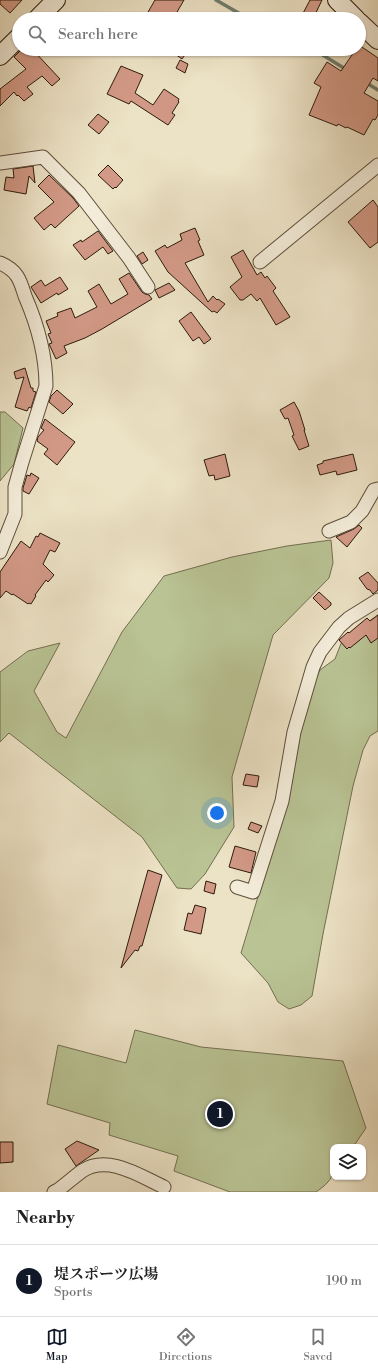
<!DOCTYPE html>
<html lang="en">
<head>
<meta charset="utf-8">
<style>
	:root { --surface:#fff; --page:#f6f6f6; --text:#222; --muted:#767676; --line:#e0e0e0; --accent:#111827 }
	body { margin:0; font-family:"Libre Bodoni","Noto Serif JP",serif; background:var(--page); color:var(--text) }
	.controls { position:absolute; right:12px; bottom:12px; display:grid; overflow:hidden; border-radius:8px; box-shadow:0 1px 3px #0004 }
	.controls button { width:36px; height:36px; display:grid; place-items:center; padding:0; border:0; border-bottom:1px solid var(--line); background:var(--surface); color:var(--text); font:20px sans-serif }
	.you { position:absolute; left:217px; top:813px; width:14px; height:14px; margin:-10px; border:3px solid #fff; border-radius:50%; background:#1a73e8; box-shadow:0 0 0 6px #1a73e833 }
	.badge { display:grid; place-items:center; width:26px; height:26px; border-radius:50%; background:var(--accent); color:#fff; font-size:13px; font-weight:700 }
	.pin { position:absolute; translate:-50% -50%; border:2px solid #fff; box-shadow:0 1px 4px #0006 }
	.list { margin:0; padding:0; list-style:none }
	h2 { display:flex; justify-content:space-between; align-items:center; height:52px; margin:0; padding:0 16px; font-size:17px }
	h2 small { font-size:13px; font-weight:400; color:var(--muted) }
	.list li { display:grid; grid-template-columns:26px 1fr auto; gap:12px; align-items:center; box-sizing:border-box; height:72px; padding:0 16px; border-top:1px solid var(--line) }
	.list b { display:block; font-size:15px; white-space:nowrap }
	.list p { margin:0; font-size:13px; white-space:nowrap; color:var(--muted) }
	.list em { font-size:13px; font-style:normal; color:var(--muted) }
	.icon { flex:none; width:22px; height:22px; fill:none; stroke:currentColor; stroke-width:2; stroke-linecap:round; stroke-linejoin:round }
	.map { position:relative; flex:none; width:378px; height:1192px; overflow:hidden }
	.search { position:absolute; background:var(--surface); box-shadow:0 1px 3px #0004; left:12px; right:12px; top:12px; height:44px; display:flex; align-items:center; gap:10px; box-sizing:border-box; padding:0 14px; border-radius:22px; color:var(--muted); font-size:15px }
	.sheet { height:124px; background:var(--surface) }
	nav { display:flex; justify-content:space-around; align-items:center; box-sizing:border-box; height:56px; border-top:1px solid var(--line); background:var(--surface); font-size:11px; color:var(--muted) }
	nav a { display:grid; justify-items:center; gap:2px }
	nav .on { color:var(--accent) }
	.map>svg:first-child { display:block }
	.green { fill:#b9c394; stroke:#736f50 }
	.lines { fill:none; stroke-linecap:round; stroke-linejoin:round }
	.stream { stroke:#6e7d6f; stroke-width:3.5 }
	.building { fill:#d29986; stroke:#2d1b0b }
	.street-casing { stroke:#5d4d3a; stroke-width:15 }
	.secondary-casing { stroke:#2d1b0b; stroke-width:20 }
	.street { stroke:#f3ecd9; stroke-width:13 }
	.secondary { stroke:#f3ecd9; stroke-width:18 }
</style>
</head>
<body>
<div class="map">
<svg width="378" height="1192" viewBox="0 0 378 1192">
	<rect width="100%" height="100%" fill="#ece2c5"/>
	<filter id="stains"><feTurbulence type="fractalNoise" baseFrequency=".005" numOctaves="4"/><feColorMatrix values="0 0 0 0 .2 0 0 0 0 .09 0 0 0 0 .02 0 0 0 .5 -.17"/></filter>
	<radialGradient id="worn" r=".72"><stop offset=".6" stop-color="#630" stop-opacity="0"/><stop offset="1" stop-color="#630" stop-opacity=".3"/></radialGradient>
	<!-- green -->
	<g class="green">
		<path d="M0 412H5L23 428 14 464 0 481Z"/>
		<path d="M331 540 333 563 329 578 273 635 232 777 234 827 205 874 191 889 177 888 142 837 9 733 0 742V672L28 651 60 643 34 691 57 732 66 738 122 632 164 576 232 557 287 546Z"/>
		<path d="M378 615V731L370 736 363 750 353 786 323 934 312 996 301 1005 289 1009 278 1002 268 983 241 953 267 867 306 698 320 670 335 659 342 641 358 629Z"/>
		<path d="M135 1030 201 1047 343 1061 366 1128 353 1147H333C333 1171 338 1177 316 1192H230L174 1171 178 1156 109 1135 110 1123 47 1104 58 1045 126 1063Z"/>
	</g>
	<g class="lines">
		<!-- stream -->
		<g class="stream">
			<path d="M216 0 249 19"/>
			<path d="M313 49 347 70"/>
			<path d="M365 82 378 90"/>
		</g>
	</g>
	<!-- building -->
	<g class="building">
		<path d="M0 0H22L10 13 0 4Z"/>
		<path d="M155 0H184L173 19H144Z"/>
		<path d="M310 0H322L313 19H300Z"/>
		<path d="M359 45 378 58V81L373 78 364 93 378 101V115L375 120 373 119 364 135 347 127 346 128 338 124 337 126 309 115 321 87 314 83 327 62 341 71 356 49H359Z"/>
		<path d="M22 49H32L60 79 52 86 42 76 27 87 33 94 24 101 18 95 17 96 14 92 0 106V89L26 69 14 57Z"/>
		<path d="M168 49H189L182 59Z"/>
		<path d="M180 60 188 64 185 73 176 68Z"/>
		<path d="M121 66 143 75 135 93 153 105 164 89 179 99 178 101 179 102 172 113 175 115 168 125 131 101 129 104 107 94Z"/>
		<path d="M98 114 109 122 99 134 88 125Z"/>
		<path d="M108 165 123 180 116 188 115 187 113 189 98 175Z"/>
		<path d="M33 166 35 183 29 176 26 194 4 190 6 177 14 178 13 169Z"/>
		<path d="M49 175 73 198 79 206 55 228 51 224 44 230 34 218 54 202 38 186Z"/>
		<path d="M373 200 378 207V242L370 248 348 222Z"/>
		<path d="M195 228 200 240 198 241 204 255 185 263 208 302 213 296 217 300 218 299 225 304 217 313 214 311 212 312 168 272 155 251 165 245 167 248 182 240 180 234Z"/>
		<path d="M98 231 113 251 108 254 103 247 85 260 73 245 81 240 82 242Z"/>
		<path d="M243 250 257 275 261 272 265 278 267 276 276 288 273 291 290 317 276 325 260 298 257 301 251 294 243 300H240L230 287 242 277 231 257Z"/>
		<path d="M143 252 148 260 142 264 137 256Z"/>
		<path d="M129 273 142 292 145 294 149 295 152 299 102 329 85 338 64 346 67 353 56 359 49 344 52 343 48 334 51 333 46 321 58 316 57 313 71 308 75 318 97 307 88 291 99 284 111 304 128 294 119 279Z"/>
		<path d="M60 277 68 289 58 295 57 293 41 303 31 287 41 280 45 286Z"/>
		<path d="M169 283 175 290 159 298 155 290Z"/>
		<path d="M191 312 211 339 204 344 199 337 193 341 179 321Z"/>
		<path d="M25 368 31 388H33V391L36 392 31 408 29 407 27 411 15 407 24 377 16 379 14 372Z"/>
		<path d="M57 390 73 404 63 414 49 402 51 396Z"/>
		<path d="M294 402 299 411 305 430H304L309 446 299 450 292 436 294 435 288 418 285 419 280 410Z"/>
		<path d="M45 419 75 442 57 465 44 454 48 449 37 441 38 437 44 430 41 428Z"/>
		<path d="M225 454 230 476 215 480 214 475 209 476 204 460Z"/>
		<path d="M353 454 357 470 337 475 336 471 320 475 317 465 323 463V461Z"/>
		<path d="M31 473 39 478 29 494 23 491V488L27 475 30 476Z"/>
		<path d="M359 525 362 528 347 547 336 537 354 529Z"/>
		<path d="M40 533 60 543 55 552 50 550 43 564 54 575 48 582 46 580 35 595 36 596 31 604 29 603 28 604 13 594 12 595 6 591 0 598V572L21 541 30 548 36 536 38 537Z"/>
		<path d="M368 572 378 583V590L373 594 370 590 367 589 359 578Z"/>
		<path d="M319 592 331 603V605L325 610 313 598Z"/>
		<path d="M378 615V638L371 643 366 635 350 648 349 647 347 649 339 640 348 632 349 633 367 618 370 621Z"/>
		<path d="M246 774 259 776 257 787 243 785Z"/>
		<path d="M251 822 262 826 258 833 248 829Z"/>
		<path d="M235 846 256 852 251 873 229 867Z"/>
		<path d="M148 870 162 875 156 896 142 946H140L138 951 135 950 121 968Z"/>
		<path d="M206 881 216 884 214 894 204 891Z"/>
		<path d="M195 905 206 908 201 934 184 930 188 913 192 914Z"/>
		<path d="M77 1141 99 1150 76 1166 65 1149Z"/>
		<path d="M0 1142H13V1162L0 1163Z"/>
	</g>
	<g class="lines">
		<defs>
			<g id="street">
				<path d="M0 163 43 157 79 193 129 258 148 287"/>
				<path d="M260 262 378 165"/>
				<path d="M0 263C7 266 13 270 17 276 21 282 23 290 25 296 38 326 46 354 46 386L22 462 15 487V514L0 552"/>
				<path d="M329 531 351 522 362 511 374 490 378 489"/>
				<path d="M237 887 253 892 282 801 294 732 313 667 320 652 339 627 349 618 378 600"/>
				<path d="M54 1192 58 1190C66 1184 74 1177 82 1171 108 1154 140 1176 164 1187"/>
			</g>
			<g id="secondary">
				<path d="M337 0 356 19"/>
				<path d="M37 19 56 0"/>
				<path d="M359 22 378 40"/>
				<path d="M0 56 19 37"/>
			</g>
		</defs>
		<!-- street casing -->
		<use href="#street" class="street-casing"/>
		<!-- secondary casing -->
		<use href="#secondary" class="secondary-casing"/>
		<!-- street -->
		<use href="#street" class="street"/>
		<!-- secondary -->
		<use href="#secondary" class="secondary"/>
	</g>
	<rect width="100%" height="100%" filter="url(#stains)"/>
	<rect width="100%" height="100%" fill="url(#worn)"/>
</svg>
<div class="controls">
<button><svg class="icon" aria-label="layers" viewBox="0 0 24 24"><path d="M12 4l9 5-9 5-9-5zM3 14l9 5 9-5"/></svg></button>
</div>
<div class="you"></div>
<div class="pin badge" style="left:220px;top:1114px">1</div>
<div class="search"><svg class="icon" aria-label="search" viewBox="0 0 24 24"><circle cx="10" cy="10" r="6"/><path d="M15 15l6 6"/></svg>Search here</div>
</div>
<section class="sheet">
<h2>Nearby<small></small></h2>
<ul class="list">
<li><span class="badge">1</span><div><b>堤スポーツ広場</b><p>Sports</p></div><em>190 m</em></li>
</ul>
</section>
<nav>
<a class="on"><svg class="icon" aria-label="map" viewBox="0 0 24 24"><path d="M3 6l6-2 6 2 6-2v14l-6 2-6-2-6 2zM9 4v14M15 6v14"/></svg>Map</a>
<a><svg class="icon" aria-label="directions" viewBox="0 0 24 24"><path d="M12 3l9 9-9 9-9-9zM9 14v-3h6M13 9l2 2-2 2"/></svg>Directions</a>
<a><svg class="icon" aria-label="saved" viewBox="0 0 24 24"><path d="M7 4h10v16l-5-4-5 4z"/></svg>Saved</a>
</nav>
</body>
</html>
